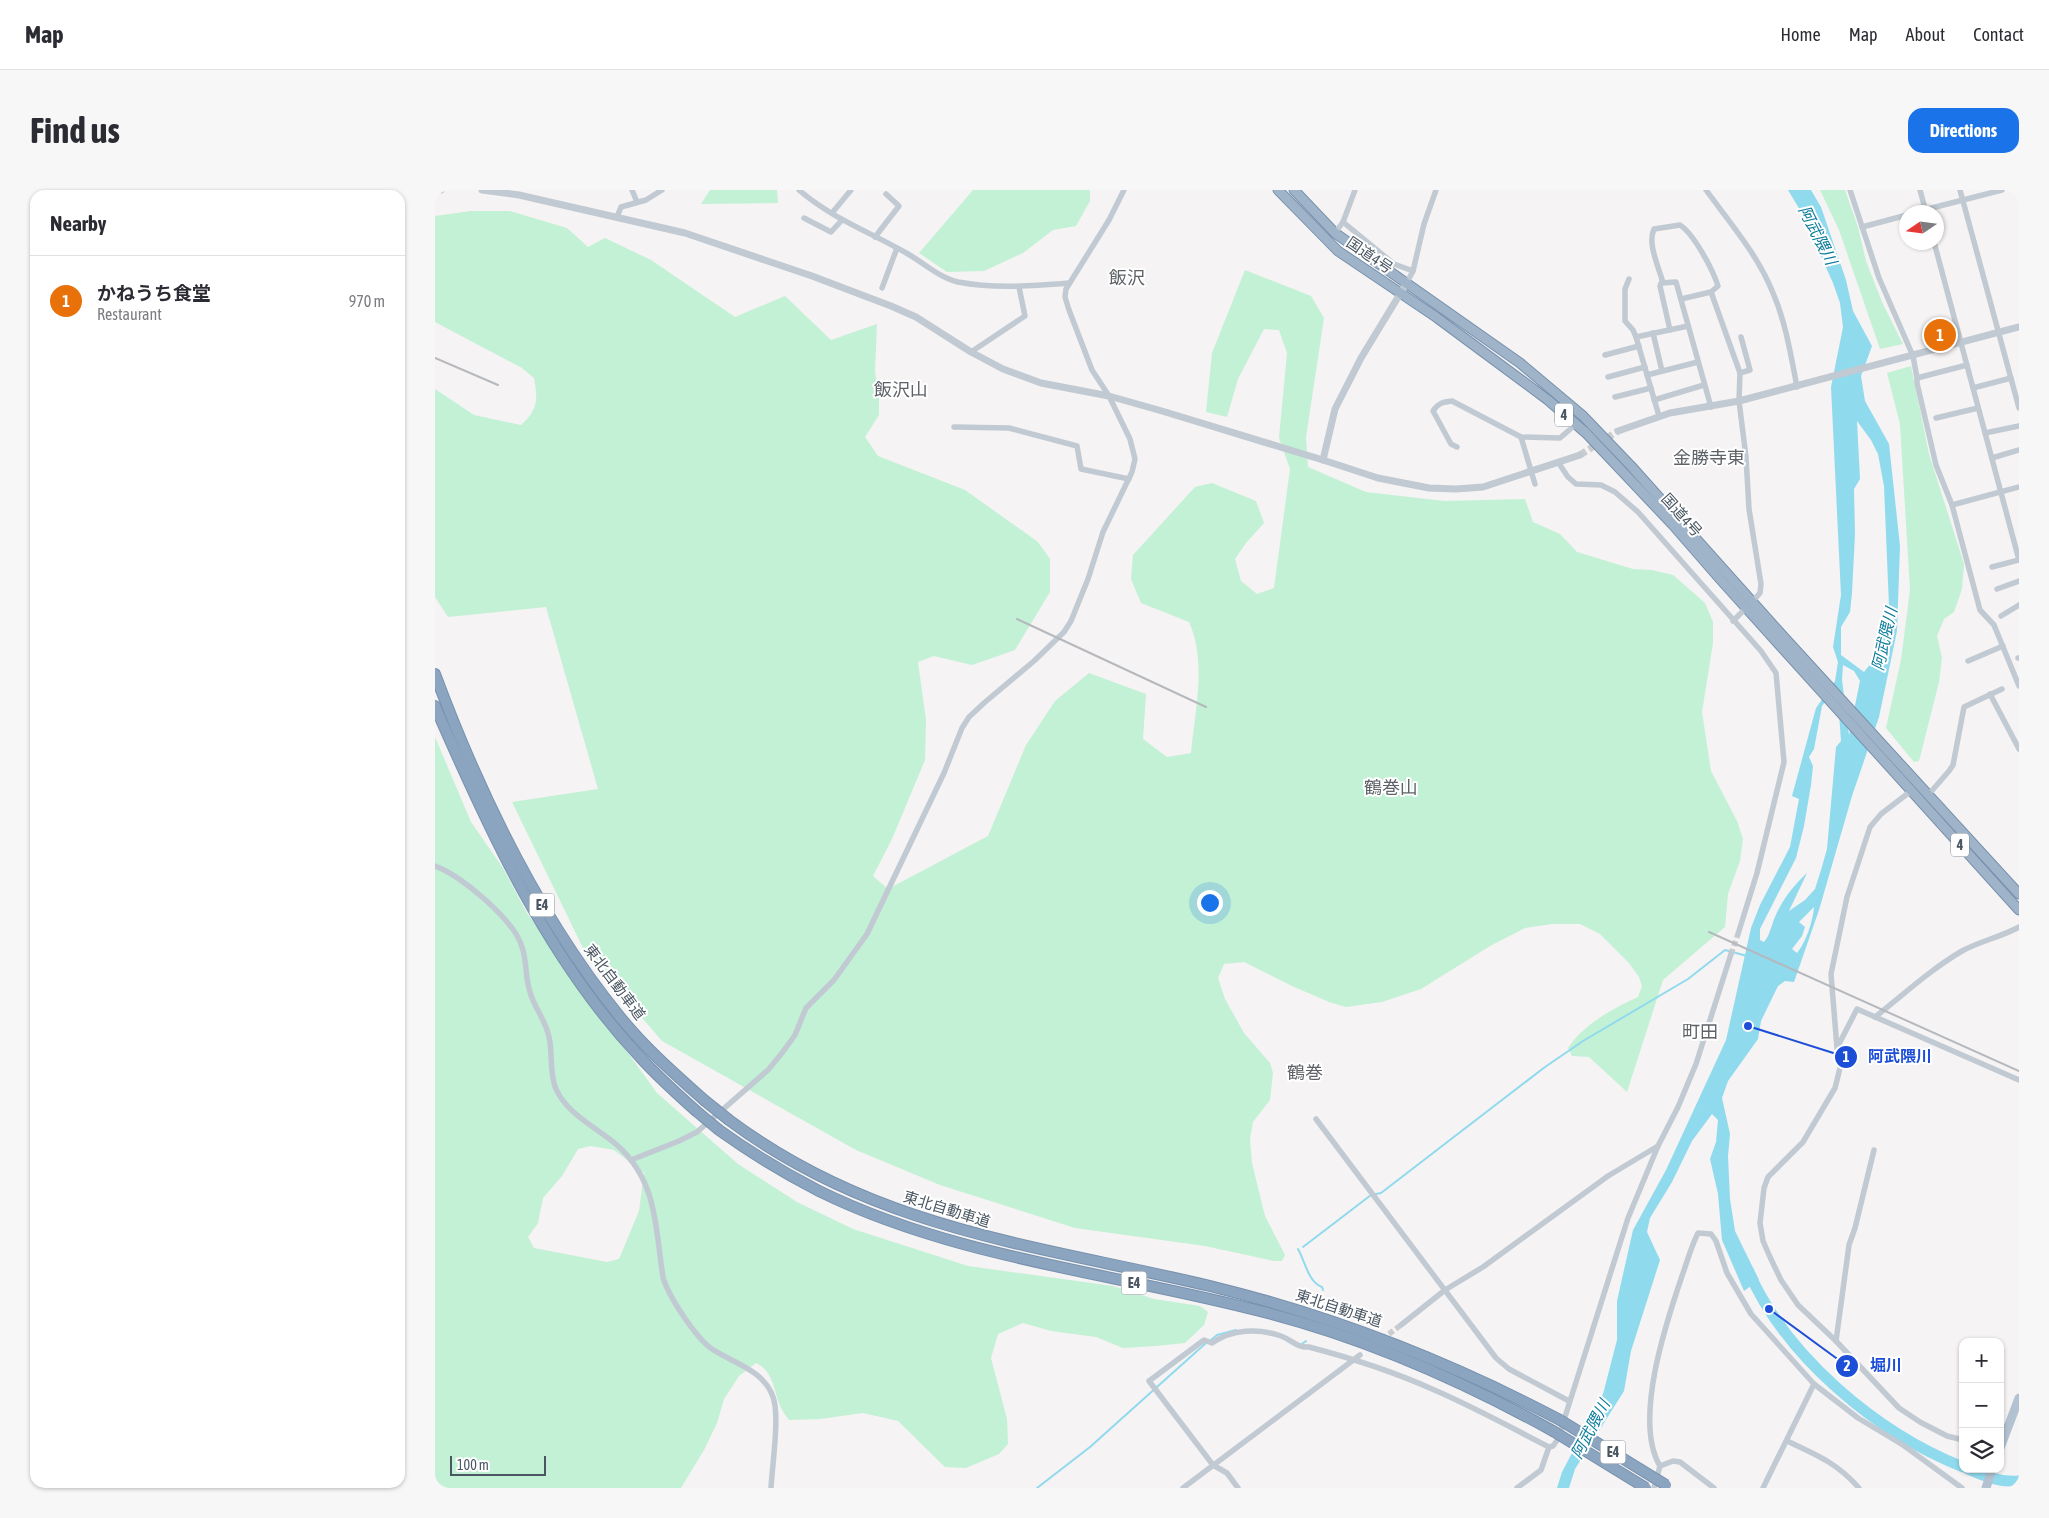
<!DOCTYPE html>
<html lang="en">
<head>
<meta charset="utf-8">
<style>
	:root { --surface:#fff; --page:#f7f7f7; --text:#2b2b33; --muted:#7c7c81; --line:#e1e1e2; --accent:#1a73e8 }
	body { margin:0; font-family:"Asap Condensed","Noto Sans JP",sans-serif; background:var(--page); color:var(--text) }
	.controls { position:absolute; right:15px; bottom:15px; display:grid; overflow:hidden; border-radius:10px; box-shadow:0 1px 4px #0004 }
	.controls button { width:45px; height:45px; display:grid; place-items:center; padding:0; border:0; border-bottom:1px solid var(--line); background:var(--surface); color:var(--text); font:25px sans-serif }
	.compass { position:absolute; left:1464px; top:15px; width:45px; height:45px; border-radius:50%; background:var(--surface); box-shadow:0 1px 4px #0004; rotate:257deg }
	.scale { position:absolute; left:15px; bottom:12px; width:96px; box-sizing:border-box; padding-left:5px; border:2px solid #4a5661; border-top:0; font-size:14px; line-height:18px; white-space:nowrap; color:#4a5661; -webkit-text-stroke:4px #fff; paint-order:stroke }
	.you { position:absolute; left:774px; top:712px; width:18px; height:18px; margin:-12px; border:4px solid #fff; border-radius:50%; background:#1a73e8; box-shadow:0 0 0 8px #1a73e833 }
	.badge { display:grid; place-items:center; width:32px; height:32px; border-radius:50%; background:var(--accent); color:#fff; font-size:16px; font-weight:700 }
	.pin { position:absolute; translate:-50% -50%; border:2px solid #fff; box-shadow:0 1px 5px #0006 }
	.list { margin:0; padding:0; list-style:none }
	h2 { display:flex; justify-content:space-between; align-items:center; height:65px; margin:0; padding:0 20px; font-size:21px }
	h2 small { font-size:16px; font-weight:400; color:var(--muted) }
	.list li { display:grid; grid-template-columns:32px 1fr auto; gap:15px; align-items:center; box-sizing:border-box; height:90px; padding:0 20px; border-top:1px solid var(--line) }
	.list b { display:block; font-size:19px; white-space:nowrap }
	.list p { margin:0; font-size:16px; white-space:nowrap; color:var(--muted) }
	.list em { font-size:16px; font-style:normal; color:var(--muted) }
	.icon { flex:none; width:28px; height:28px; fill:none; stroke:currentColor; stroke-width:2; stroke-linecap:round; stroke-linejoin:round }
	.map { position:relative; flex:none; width:1584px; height:1298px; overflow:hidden; border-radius:15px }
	header { display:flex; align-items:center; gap:30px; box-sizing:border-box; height:70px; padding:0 25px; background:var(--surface); border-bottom:1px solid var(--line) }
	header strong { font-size:24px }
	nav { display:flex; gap:28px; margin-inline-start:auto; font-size:18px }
	.intro { display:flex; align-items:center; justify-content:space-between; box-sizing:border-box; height:120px; padding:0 30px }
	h1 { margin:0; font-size:35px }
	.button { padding:12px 22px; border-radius:15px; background:var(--accent); color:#fff; font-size:18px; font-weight:700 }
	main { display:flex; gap:30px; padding:0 30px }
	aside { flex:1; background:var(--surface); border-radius:15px; box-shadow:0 1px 4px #0004 }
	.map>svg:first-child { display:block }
	.green { fill:#c3f1d5; fill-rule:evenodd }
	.water { fill:#90daee; fill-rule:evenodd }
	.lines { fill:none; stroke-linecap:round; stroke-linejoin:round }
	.stream { stroke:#90daee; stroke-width:2 }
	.river { stroke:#90daee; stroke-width:11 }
	.minor-tunnel { stroke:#caccce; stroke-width:5.5; stroke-dasharray:5.5 3; stroke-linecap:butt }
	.tertiary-tunnel { stroke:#caccce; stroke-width:7; stroke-dasharray:7 3.5; stroke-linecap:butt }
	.trunk-casing { stroke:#7690ad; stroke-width:11 }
	.motorway-casing { stroke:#7690ad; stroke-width:12 }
	.minor { stroke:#c1cad2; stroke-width:5.5 }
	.tertiary { stroke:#c1cad2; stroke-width:7 }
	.primary { stroke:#b3c2d1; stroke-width:9 }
	.trunk { stroke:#9fb4c9; stroke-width:9 }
	.motorway { stroke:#8ba5c1; stroke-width:10 }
	.rail { stroke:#b5b8bd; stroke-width:2 }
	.motorway-bridge-casing { stroke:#7690ad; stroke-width:12; stroke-linecap:butt }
	.motorway-bridge { stroke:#8ba5c1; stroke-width:10 }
	.labels { text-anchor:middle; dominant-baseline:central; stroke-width:4; stroke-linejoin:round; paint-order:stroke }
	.shield { fill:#fff; stroke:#808990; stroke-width:1 }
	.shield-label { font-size:14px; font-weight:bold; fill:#4a5661 }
	.street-label { font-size:15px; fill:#4a5661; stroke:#fff }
	.water-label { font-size:16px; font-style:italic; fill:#0c7c9b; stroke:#fff }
	.quarter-label { font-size:18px; fill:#5f6368; stroke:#fff }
	.leader { fill:none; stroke:#1d4ed8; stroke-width:2 }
	.callout-dot { fill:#1d4ed8; stroke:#fff; stroke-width:2 }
	.mark-label { font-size:15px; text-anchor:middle; font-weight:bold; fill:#fff }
	.callout-label { font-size:16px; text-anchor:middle; font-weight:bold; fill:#1d4ed8; stroke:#fff; stroke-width:4; stroke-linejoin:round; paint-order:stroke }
</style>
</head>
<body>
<header>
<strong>Map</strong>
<nav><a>Home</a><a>Map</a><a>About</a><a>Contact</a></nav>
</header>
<div class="intro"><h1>Find us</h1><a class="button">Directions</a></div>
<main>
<aside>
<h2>Nearby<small></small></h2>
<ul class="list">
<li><span class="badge" style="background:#e8710a">1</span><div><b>かねうち食堂</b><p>Restaurant</p></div><em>970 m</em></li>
</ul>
</aside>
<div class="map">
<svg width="1584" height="1298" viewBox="0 0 1584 1298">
	<rect width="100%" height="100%" fill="#f5f3f3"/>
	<!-- green -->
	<g class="green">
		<path d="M275 0H342L343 13 266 14Z"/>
		<path d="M538 0H655V11L641 36 618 40 588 63 549 81 512 82 484 63Z"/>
		<path d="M1385 0H1410L1423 37 1431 71 1447 112 1468 154 1445 159 1404 40Z"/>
		<path d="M36 21H75L132 38 153 57 170 48 216 70 300 127 350 106 396 150 442 134 440 181 444 207V225L430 247 443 266 530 300 603 352 615 369V402L580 460 537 475 499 466 483 472 491 530 490 570 457 649 438 686 453 699 553 646 591 555 620 511 654 483 711 504 708 549 732 567 756 563C760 520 772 472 754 432L706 413 696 389 698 365 760 297 777 293 821 311 829 333 811 353 800 369 806 391 822 404 839 398 855 279 844 248 852 163 844 140 829 139 803 189 792 227 771 222 777 163 810 80 876 106 889 128 871 247 873 277 931 302 1009 311 1090 309 1098 332 1125 344 1142 362 1198 379 1217 380 1238 385 1270 413 1278 432V453L1267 522 1276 581 1302 631 1308 649 1305 671 1293 704 1290 737 1228 790 1192 902 1154 867 1137 866 1133 858C1148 835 1178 818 1203 807L1207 796 1204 787 1194 773 1165 744 1145 734H1117L1090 738 1055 756 986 799 947 812 911 817 894 812 857 796 809 772 789 774 783 788 790 809 809 843 835 873 838 883 835 910 818 932 815 949 817 973 830 1026 850 1065 847 1071H839L770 1056 640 1038 505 995 421 960 227 851 149 760 77 612 163 599 111 417 13 427 0 407V199L39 225 86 235C103 220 103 210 99 188L87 178 0 132V26Z"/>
		<path d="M1476 176 1494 264 1529 374 1527 399 1519 422 1509 429 1502 446 1507 468 1504 492 1484 571 1479 572 1451 538 1466 470 1475 400 1465 234 1452 183Z"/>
		<path d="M0 547 36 632 68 678 92 723 222 903 303 974 362 1012 418 1039 533 1076 678 1096 719 1109 765 1116 773 1122 769 1135 750 1153 721 1156 688 1158 661 1147 616 1141 588 1133 563 1144 556 1168 572 1229 573 1254 564 1264 531 1278 510 1277 463 1231 428 1223 385 1229 354 1230C350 1225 346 1219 344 1213 338 1197 338 1181 321 1173L304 1186 289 1209 282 1233 269 1260 246 1298H0ZM156 956 179 960 209 983 204 1021 184 1069 172 1072 99 1058 93 1047 103 1033 108 1008 127 986 143 959Z"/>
	</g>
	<!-- water -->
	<path class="water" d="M1353 0H1376L1386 17 1411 90 1418 121 1437 156 1426 186 1430 211 1454 254 1465 356 1462 441 1444 527 1417 606 1384 720 1359 792 1350 791 1343 796 1326 831 1323 849 1293 891 1287 908 1295 944 1293 966 1295 1009 1300 1041 1324 1090 1309 1101 1287 1050 1283 1004 1275 969 1281 952 1283 930 1277 924 1257 951 1237 992 1215 1028 1212 1042 1225 1070 1196 1161 1189 1201 1140 1279 1134 1298H1122L1127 1282 1168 1204 1182 1150V1111L1198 1040 1231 980 1291 850 1316 738 1325 715 1355 657 1364 609 1357 606 1381 518 1400 491 1403 472 1398 457 1406 405 1396 197 1408 137 1405 113 1398 93 1365 20ZM1422 231 1436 250 1443 264 1449 296 1454 416 1445 438 1437 472 1429 482 1406 465V437L1415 422 1417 403 1420 344 1419 299 1425 289ZM1408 475 1419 481 1425 491 1414 545 1407 490ZM1402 497 1406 551 1401 557 1392 659 1386 680 1380 699 1370 710 1354 721 1372 683C1359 695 1347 710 1340 727 1336 736 1335 745 1329 752L1325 750V739L1361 668 1369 636 1376 595 1378 576 1374 567 1379 559 1387 516ZM1379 717C1378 731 1371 752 1362 763L1357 759 1367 746 1370 737 1364 732Z"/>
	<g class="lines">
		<!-- stream -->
		<g class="stream">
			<path d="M941 1004 946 1003 1110 877 1148 851 1253 789 1290 760 1312 766"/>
			<path d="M868 1057 936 1005"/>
			<path d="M863 1059C870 1071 873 1092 887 1097L888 1100"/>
			<path d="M776 1150 782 1145 801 1140"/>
			<path d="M867 1154 871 1151"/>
			<path d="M602 1298 655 1257 771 1153"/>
		</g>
		<!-- river -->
		<g class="river">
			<path d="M1313 1080C1350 1166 1442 1243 1528 1277"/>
			<path d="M1533 1279C1549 1286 1566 1293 1584 1291"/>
		</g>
		<!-- minor-tunnel -->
		<g class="minor-tunnel">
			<path d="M1296 764 1303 744"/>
			<path d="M947 1149 966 1135"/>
		</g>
		<!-- tertiary-tunnel -->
		<path class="tertiary-tunnel" d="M1145 265 1183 241"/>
		<defs>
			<g id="trunk">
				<path d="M843 0 903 61 1001 127 1113 210 1151 243 1238 335 1285 389 1584 720"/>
				<path d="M859 0 900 43 1085 173 1148 226 1196 276 1347 445 1584 704"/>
			</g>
			<g id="motorway">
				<path d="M0 484C45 605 103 726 185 827 210 858 240 884 269 910"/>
				<path d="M0 516C54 640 112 768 205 867 222 886 241 903 260 920"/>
				<path d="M294 930C441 1040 602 1055 775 1096 898 1126 1013 1171 1125 1230"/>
				<path d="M284 940C316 963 349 983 384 1001 522 1069 681 1083 829 1122 931 1148 1026 1190 1118 1241"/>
			</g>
		</defs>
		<!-- trunk casing -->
		<use href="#trunk" class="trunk-casing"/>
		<!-- motorway casing -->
		<use href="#motorway" class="motorway-casing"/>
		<!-- minor -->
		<g class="minor">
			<path d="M197 0 202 12"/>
			<path d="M364 0C396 28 437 43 473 64 489 73 505 88 523 92 560 99 597 96 634 93"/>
			<path d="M1271 0C1295 33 1323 65 1338 103 1351 133 1356 166 1362 197"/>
			<path d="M1415 0 1444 88 1478 166 1482 188"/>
			<path d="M1485 0 1491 22"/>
			<path d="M1525 0 1584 218"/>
			<path d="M1481 22 1567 0"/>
			<path d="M397 23 416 0"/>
			<path d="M182 27 186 17 211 10 227 0"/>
			<path d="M369 28 396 42 407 30"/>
			<path d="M908 32 959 74 978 81"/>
			<path d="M1427 37 1472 25"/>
			<path d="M900 43 908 32 920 0"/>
			<path d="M440 47 464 16 451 4"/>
			<path d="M1499 52 1584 370"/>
			<path d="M1194 89 1190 99V131L1198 140 1201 147 1224 226"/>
			<path d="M1228 93C1224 77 1212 54 1219 39L1245 35C1259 44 1278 80 1283 96L1276 102 1246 109"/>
			<path d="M971 94 978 81 989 34 1001 0"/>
			<path d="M447 98 462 58"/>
			<path d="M1276 102 1305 183"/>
			<path d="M1235 140 1225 96 1226 93 1241 92 1276 217"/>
			<path d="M1218 143 1227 181"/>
			<path d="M1201 147 1253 136"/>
			<path d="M1306 147 1315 180 1305 183 1304 211 1311 267 1314 319 1326 394 1325 403 1317 412"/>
			<path d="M536 162 590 126 584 97"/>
			<path d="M1170 165 1204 156"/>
			<path d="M1532 175 1482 188V193L1501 275 1517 315 1545 420 1559 435 1584 496"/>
			<path d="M1212 185 1263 172"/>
			<path d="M1173 187 1210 177"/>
			<path d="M1538 198 1576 188"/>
			<path d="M1180 207 1216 198"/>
			<path d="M1219 210 1269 195"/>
			<path d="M1501 228 1543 218"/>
			<path d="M519 237 574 238 642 256 646 279 694 289"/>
			<path d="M1550 243 1584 236"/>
			<path d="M1086 247 1100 294"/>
			<path d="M1022 257 1016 254 998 221C1003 213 1008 212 1017 211L1086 247 1125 248 1140 235"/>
			<path d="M1557 268 1584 260"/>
			<path d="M1123 272 1133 287 1141 294 1166 295 1180 302 1203 322 1326 461 1341 483 1349 572 1322 683 1303 744"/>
			<path d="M1517 315 1584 297"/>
			<path d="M1557 377 1584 370"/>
			<path d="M1562 399 1584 391"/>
			<path d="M1566 426 1584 415"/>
			<path d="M1298 431 1311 418"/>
			<path d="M1583 468H1584"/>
			<path d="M1533 471 1568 456"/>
			<path d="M1555 504 1584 559"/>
			<path d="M1476 601 1446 624 1435 637 1412 707 1396 784 1402 858 1406 874 1400 898 1368 952 1333 987 1329 998 1325 1033 1328 1051 1335 1067 1346 1090 1363 1115 1401 1151 1464 1218 1485 1232 1512 1246 1528 1250"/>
			<path d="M1494 604 1514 581 1518 575 1529 517 1567 499"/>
			<path d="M0 676C25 684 80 731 87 757 92 771 90 787 95 802 99 817 111 831 114 847 118 863 114 884 121 899 132 924 162 938 182 955 223 992 220 1037 228 1087 233 1106 261 1148 277 1159 298 1173 329 1180 338 1207 345 1225 337 1277 336 1298"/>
			<path d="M1440 827C1468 805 1496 779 1527 761 1545 751 1566 747 1584 737"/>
			<path d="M1403 856 1422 819 1584 890"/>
			<path d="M881 929 1061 1168 1074 1179 1134 1211"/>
			<path d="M196 970 244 951 262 942 333 880 347 863 360 845 371 818 399 790 432 744 509 583 527 538 534 527 549 513 599 471 629 442 636 431 653 389 668 342 697 282 700 269 695 249 674 206 657 180 634 120 630 107 631 99 674 30 689 0"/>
			<path d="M966 1135 1010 1100 1048 1077 1173 986 1223 956"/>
			<path d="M1401 1151 1414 1055 1420 1038 1439 960"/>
			<path d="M1352 1251C1382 1265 1402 1273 1424 1298"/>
			<path d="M1225 1276 1238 1271 1245 1272 1279 1298"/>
			<path d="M748 1298 925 1165"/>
			<path d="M803 1298 792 1283 778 1275 714 1191 769 1150 777 1153C797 1139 823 1138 846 1146 857 1150 862 1158 874 1157 916 1168 957 1181 997 1199 1037 1216 1075 1237 1114 1257"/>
			<path d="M1082 1298 1106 1280 1114 1257 1118 1256 1123 1249 1193 1028 1223 956 1243 917 1261 874 1296 764"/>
			<path d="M1219 1298 1225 1276C1198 1231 1231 1133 1247 1086 1252 1072 1256 1057 1263 1043L1276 1044 1281 1051 1292 1083 1316 1124 1379 1194 1423 1228 1468 1255 1527 1298"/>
			<path d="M1328 1298 1379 1194"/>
		</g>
		<!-- tertiary -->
		<g class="tertiary">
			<path d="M0 0H6"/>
			<path d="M47 0 84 5 250 43 377 86 456 116 481 127 536 162 568 179 606 193 674 206 727 221 888 270 943 288 994 298 1021 299 1048 297 1145 265"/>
			<path d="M1183 241 1235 223 1304 211 1584 137"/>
			<path d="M888 270 900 219 926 168 971 94"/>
		</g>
		<!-- primary -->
		<g class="primary">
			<path d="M1565 1258 1584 1208"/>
			<path d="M1551 1298 1557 1279"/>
		</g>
		<!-- trunk -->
		<use href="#trunk" class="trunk"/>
		<!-- motorway -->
		<use href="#motorway" class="motorway"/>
		<!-- rail -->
		<g class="rail">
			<path d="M0 168 63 195"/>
			<path d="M582 429 771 517"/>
			<path d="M1274 742 1584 881"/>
		</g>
		<defs>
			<g id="motorway-bridge">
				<path d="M269 910 294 930"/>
				<path d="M260 920 284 940"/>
				<path d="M1125 1230 1231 1295"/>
				<path d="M1118 1241 1211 1298"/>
			</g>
		</defs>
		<!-- motorway-bridge casing -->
		<use href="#motorway-bridge" class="motorway-bridge-casing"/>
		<!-- motorway-bridge -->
		<use href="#motorway-bridge" class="motorway-bridge"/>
	</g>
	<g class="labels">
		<!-- shield labels -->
		<g class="shield">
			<rect x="1120" y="213.5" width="18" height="23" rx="4"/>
			<rect x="1516" y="643.5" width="18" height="23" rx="4"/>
			<rect x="94.5" y="703.5" width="25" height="23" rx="4"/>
			<rect x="686.5" y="1081.5" width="25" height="23" rx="4"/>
			<rect x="1165.5" y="1250.5" width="25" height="23" rx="4"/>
		</g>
		<g class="shield-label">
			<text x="1129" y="225">4</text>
			<text x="1525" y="655">4</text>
			<text x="107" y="715">E4</text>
			<text x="699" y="1093">E4</text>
			<text x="1178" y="1262">E4</text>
		</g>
		<!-- street labels -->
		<g class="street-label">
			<text transform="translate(935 65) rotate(34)">国道4号</text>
			<text transform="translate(1247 325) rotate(48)">国道4号</text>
			<text transform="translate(180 792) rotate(53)">東北自動車道</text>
			<text transform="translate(512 1019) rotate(17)">東北自動車道</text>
			<text transform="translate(904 1118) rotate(18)">東北自動車道</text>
		</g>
		<!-- water labels -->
		<g class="water-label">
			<text transform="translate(1383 45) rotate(63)">阿武隈川</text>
			<text transform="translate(1449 449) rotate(-77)">阿武隈川</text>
			<text transform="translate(1155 1239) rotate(-62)">阿武隈川</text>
		</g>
		<!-- quarter labels -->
		<g class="quarter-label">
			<text x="692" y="87">飯沢</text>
			<text x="466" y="199">飯沢山</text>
			<text x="1274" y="267">金勝寺東</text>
			<text x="956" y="597">鶴巻山</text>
			<text x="1265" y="841">町田</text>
			<text x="870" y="882">鶴巻</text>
		</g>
	</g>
	<!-- callouts -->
	<path class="leader" d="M1313 836L1411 867M1334 1119L1412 1176"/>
	<g class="callout-dot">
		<circle cx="1313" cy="836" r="5"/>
		<circle cx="1334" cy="1119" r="5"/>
		<circle cx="1411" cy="867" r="12"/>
		<circle cx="1412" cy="1176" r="12"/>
	</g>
	<g class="mark-label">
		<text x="1411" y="872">1</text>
		<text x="1412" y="1181">2</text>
	</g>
	<g class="callout-label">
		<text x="1465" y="872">阿武隈川</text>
		<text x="1451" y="1181">堀川</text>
	</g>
</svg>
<div class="controls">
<button>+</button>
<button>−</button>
<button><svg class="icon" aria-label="layers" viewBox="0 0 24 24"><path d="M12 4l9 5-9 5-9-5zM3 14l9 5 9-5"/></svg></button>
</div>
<svg class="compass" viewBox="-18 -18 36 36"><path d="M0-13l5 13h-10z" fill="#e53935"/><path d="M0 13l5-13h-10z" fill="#7c7c81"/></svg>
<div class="scale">100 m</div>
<div class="you"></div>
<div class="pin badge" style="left:1505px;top:145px;background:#e8710a">1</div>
</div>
</main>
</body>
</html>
